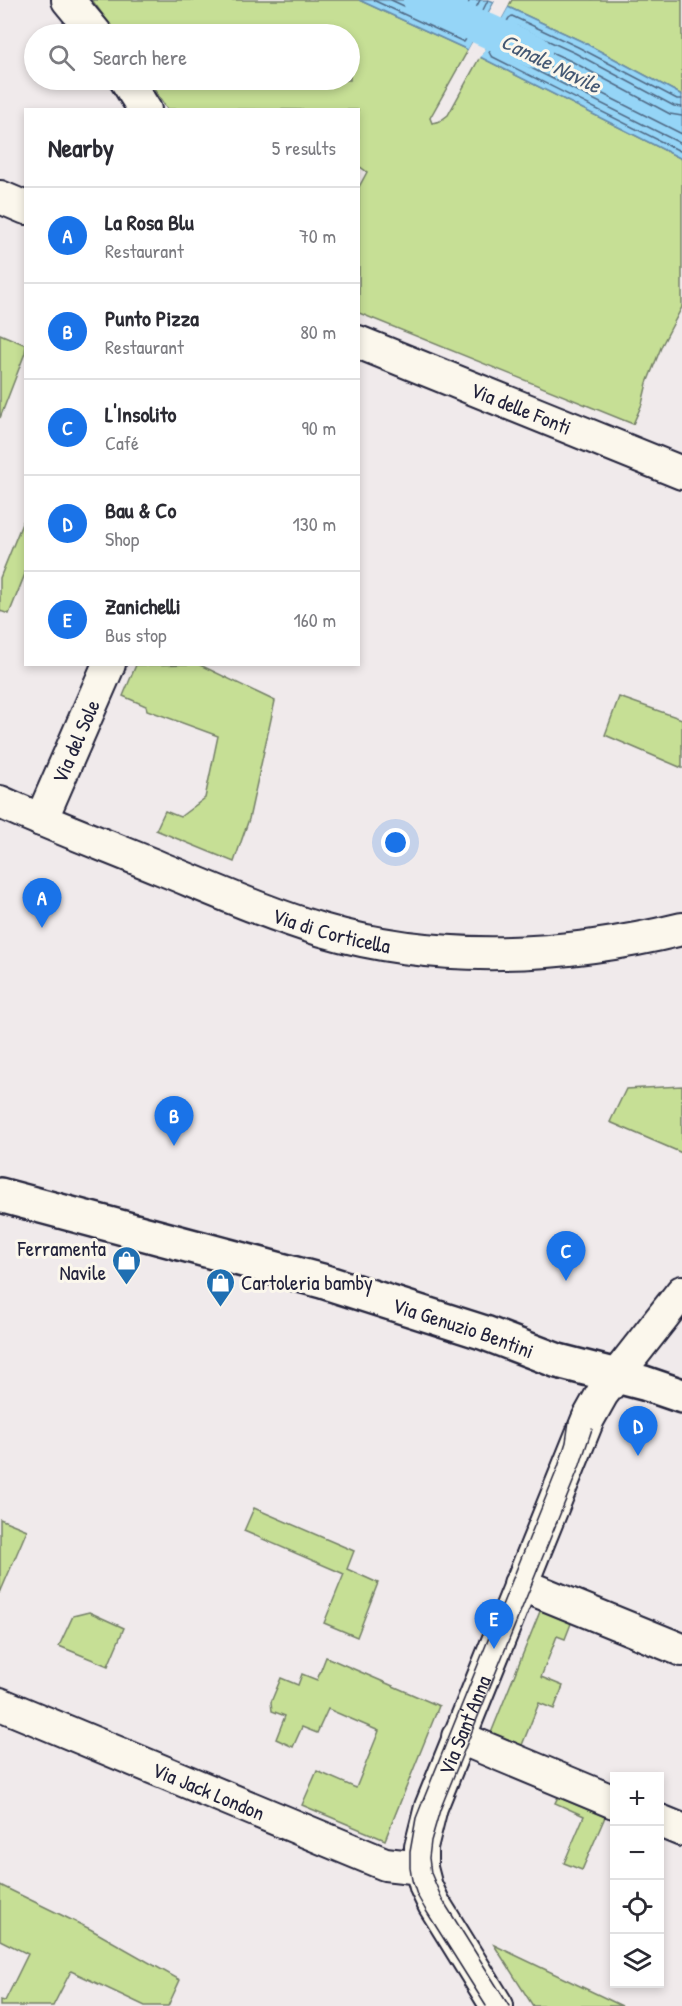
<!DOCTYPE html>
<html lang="en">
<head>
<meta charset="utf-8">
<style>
	:root { --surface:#fff; --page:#f2f2f3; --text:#2b2b33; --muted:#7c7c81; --line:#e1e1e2; --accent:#1a73e8 }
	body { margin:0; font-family:"Patrick Hand",sans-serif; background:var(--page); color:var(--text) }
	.controls { position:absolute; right:18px; bottom:18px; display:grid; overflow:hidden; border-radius:0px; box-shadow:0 3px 9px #0003 }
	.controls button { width:54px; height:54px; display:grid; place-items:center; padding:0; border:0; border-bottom:2px solid var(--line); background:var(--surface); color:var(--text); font:30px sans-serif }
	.you { position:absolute; left:396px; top:843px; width:21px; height:21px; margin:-15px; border:4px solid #fff; border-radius:50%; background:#1a73e8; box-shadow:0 0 0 9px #1a73e833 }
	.badge { display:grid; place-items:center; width:39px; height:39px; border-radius:50%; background:var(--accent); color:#fff; font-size:20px; font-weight:700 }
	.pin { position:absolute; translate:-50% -50px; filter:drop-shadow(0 2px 3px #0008) }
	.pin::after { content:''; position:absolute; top:32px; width:21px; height:18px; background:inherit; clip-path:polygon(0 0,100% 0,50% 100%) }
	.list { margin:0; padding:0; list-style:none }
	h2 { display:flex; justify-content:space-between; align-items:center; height:78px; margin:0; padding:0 24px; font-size:26px }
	h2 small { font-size:20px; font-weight:400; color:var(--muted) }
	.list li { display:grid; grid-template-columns:39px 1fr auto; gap:18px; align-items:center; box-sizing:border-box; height:96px; padding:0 24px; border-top:2px solid var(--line) }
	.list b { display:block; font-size:22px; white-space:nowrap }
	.list p { margin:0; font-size:20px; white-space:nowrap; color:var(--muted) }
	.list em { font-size:20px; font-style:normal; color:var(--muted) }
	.icon { flex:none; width:33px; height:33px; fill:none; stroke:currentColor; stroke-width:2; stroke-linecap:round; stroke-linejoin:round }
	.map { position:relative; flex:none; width:682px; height:2006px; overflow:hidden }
	.search { position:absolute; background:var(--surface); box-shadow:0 3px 9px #0003; left:24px; top:24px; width:336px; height:66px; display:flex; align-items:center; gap:15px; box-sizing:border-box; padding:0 21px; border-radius:33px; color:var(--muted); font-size:22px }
	.panel { position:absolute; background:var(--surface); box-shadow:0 3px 9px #0003; left:24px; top:108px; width:336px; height:558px; border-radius:0px }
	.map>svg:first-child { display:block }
	.green { fill:#c6df95; stroke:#748068; stroke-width:1.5 }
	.water { fill:#95d5f7; stroke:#678dac; stroke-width:1.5 }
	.pier { fill:#f0eaeb }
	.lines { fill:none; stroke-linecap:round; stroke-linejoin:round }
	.shore { stroke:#506a86; stroke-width:1.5 }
	.canal { stroke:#95d5f7; stroke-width:34 }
	.minor-casing { stroke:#22223b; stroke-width:36 }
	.tertiary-casing { stroke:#22223b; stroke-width:38 }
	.minor { stroke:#fbf7ec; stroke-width:32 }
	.tertiary { stroke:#fbf7ec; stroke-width:33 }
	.tram { stroke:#22223b; stroke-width:1.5 }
	.labels { text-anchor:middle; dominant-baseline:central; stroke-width:6; stroke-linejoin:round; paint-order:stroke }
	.street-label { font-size:21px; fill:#22223b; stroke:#fbf7ec }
	.poi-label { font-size:21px; fill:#22223b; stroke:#fbf7ec; text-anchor:end }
	.water-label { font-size:22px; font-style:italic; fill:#445873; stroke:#fbf7ec }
</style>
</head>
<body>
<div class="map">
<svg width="682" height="2006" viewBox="0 0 682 2006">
	<rect width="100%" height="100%" fill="#f0eaeb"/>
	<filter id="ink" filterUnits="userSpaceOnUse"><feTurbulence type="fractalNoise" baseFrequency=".0167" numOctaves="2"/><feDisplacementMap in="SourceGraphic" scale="12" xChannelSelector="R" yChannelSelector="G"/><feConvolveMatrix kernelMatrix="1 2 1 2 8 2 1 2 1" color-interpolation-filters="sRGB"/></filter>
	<g filter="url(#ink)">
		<!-- green -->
		<g class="green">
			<path d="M92 0H359L468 50 430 118 432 123 440 121 448 115 480 57 682 159V307L662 345 647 383 642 404 633 424 359 313V187L367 172 359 166 358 110 167 109 148 80H350V34H117Z"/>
			<path d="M512 0H682V95L581 41 508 7Z"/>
			<path d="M0 334 26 345 25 353 0 418Z"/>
			<path d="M25 516V574L9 614 0 611V578Z"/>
			<path d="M198 664 275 701 249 819 234 862 156 830 165 811 180 817 205 798 218 736 147 710 146 706 123 696 136 665Z"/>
			<path d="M619 697 682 719V768L605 735Z"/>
			<path d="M682 1086V1153L610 1122 626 1089Z"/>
			<path d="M254 1508 354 1551 347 1569 378 1583 357 1637 324 1623 344 1574 244 1531Z"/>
			<path d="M0 1519 27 1530 0 1593Z"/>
			<path d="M541 1609 572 1621 565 1639 557 1636 541 1677 563 1686 554 1709 539 1703 522 1745 491 1733Z"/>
			<path d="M89 1612 124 1628 108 1666 59 1646 73 1616Z"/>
			<path d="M326 1657 439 1706 385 1840 302 1805 317 1771 356 1788 379 1731 328 1709 317 1733 302 1727 293 1747 276 1739 285 1716 272 1711 271 1702 281 1678 298 1685 302 1674 317 1680Z"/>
			<path d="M558 1797 605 1817 582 1870 564 1863 584 1816 555 1803Z"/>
			<path d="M0 1885 90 1929 180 1980 168 2006H145L71 1971 53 2006H0V2000L5 2001 28 1954 0 1940Z"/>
			<path d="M494 1945 622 2006H533Z"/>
		</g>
		<!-- water -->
		<g class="water">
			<path d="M359 0H489L494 2 468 50Z"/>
			<path d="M508 7 581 41 682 95V159L480 57Z"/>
		</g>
		<!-- pier -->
		<g class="pier">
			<path d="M496 0 497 3 484 28 470 52 466 53Z"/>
			<path d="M507 4 509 5 479 60 477 56Z"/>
		</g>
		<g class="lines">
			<!-- shore -->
			<g class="shore">
				<path d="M373 0 464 42 476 24 488 0"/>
				<path d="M391 0 461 32 464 31 480 0"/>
				<path d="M413 0 457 21 460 19 470 0"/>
				<path d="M682 99H677L578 47 512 16 509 18 489 52 491 56 682 152"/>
				<path d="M682 107 674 106 575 53 516 26 512 27 500 49 501 53 682 144"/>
				<path d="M682 116 670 114 571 61 520 38H516L512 45 514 49 682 134"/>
			</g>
			<!-- canal -->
			<path class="canal" d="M420 0 535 52"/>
			<defs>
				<g id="minor">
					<path d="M68 0 96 34"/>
					<path d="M126 80 145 110"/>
					<path d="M0 197 26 208"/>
					<path id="s1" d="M358 342 682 473"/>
					<path id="s2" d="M0 802C53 826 107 846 160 868 214 890 266 913 322 930 438 964 565 958 682 929"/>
					<path id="s3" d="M41 820 109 664"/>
					<path d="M520 1584 682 1650"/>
					<path id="s4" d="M0 1704 385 1864 421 1868"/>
					<path d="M458 1737 614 1802"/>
					<path d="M660 1821 682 1830"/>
					<path id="s5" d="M497 2006 434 1904 426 1887 421 1868V1847L431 1807 588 1419 602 1394 682 1292"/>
				</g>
				<g id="tertiary">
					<path id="s6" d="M0 1195 322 1281 485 1333 558 1361 644 1383 682 1396"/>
				</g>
			</defs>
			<!-- minor casing -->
			<use href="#minor" class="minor-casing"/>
			<!-- tertiary casing -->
			<use href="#tertiary" class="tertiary-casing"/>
			<!-- minor -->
			<use href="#minor" class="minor"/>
			<!-- tertiary -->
			<use href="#tertiary" class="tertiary"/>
			<!-- tram -->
			<g class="tram">
				<path d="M486 2006 425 1909 417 1895 412 1880 410 1868V1852L416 1818 422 1803 558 1467 566 1442 569 1421"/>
				<path d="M509 2006 442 1899 431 1873 429 1858 431 1841 440 1810 580 1465 592 1429"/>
			</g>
		</g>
	</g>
	<!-- icons -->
	<defs>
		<symbol id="shop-pin" viewBox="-11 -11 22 30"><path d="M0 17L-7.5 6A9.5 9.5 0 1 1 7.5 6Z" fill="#1f6fb2" stroke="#fbf7ec"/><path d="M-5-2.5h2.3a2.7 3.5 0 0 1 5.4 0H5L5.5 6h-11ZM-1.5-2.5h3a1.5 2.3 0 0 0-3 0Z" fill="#fff"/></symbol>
	</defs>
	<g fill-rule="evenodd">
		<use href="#shop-pin" x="110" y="1244" width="33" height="45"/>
		<use href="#shop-pin" x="204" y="1266" width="33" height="45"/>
	</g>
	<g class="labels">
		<!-- street labels -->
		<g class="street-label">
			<text stroke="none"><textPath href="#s1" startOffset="176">Via delle Fonti</textPath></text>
			<text stroke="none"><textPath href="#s3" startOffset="86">Via del Sole</textPath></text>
			<text stroke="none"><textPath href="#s2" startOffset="356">Via di Corticella</textPath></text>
			<text stroke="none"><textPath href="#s6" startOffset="482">Via Genuzio Bentini</textPath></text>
			<text stroke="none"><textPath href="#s5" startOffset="309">Via Sant'Anna</textPath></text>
			<text stroke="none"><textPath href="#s4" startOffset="226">Via Jack London</textPath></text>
		</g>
		<!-- poi labels -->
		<g class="poi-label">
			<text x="106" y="1248">Ferramenta<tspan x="106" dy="24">Navile</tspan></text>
			<text x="241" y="1282" text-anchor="start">Cartoleria bamby</text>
		</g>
		<!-- water labels -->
		<g class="water-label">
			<text transform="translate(551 63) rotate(26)">Canale Navile</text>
		</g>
	</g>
</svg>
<div class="controls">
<button>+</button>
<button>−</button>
<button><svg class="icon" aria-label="locate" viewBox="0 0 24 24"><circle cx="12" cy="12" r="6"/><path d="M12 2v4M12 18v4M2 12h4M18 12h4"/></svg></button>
<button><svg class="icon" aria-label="layers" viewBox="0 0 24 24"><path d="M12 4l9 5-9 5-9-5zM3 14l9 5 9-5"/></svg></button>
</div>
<div class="you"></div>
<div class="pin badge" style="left:42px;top:928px">A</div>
<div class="pin badge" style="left:174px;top:1146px">B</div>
<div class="pin badge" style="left:566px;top:1281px">C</div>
<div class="pin badge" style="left:638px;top:1456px">D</div>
<div class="pin badge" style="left:494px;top:1649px">E</div>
<div class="search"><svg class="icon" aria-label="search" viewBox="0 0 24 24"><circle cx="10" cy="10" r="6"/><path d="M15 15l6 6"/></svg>Search here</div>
<section class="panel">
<h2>Nearby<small>5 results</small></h2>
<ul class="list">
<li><span class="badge">A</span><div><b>La Rosa Blu</b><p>Restaurant</p></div><em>70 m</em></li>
<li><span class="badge">B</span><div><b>Punto Pizza</b><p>Restaurant</p></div><em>80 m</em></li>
<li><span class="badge">C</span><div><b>L'Insolito</b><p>Café</p></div><em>90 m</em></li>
<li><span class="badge">D</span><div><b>Bau &amp; Co</b><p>Shop</p></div><em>130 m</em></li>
<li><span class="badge">E</span><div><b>Zanichelli</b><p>Bus stop</p></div><em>160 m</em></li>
</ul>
</section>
</div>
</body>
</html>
